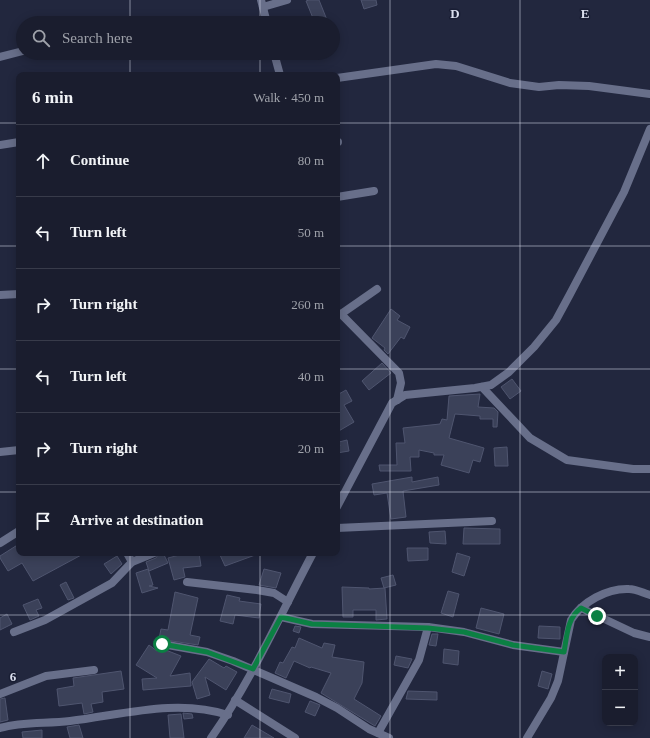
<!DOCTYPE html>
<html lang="en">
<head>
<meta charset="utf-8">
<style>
	:root { --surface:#1a1d2e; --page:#232636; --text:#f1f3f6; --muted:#9fa2aa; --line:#383b4a }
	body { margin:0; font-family:Georgia,serif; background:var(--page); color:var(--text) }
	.controls { position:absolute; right:12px; bottom:12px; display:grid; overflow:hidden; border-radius:8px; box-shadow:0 2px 10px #0003 }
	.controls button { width:36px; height:36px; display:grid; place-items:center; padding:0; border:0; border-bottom:1px solid var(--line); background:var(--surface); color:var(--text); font:20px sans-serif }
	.stop { position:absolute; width:12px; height:12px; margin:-9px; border:3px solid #0b8043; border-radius:50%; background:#fff }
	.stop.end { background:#0b8043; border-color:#fff; box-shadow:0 1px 4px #0008 }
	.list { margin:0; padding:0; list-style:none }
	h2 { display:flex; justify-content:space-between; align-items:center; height:52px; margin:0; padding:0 16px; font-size:17px }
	h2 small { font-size:13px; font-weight:400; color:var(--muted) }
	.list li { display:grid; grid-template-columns:26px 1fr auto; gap:12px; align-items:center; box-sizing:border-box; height:72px; padding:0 16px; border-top:1px solid var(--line) }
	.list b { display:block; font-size:15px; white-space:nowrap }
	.list em { font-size:13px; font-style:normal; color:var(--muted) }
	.icon { flex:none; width:22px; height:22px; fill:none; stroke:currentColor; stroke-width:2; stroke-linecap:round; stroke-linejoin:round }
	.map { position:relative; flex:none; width:650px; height:738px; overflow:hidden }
	.search { position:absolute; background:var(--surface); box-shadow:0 2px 10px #0003; left:16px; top:16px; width:324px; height:44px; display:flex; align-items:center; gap:10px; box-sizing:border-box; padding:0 14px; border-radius:22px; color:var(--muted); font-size:15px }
	.panel { position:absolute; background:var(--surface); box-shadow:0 2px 10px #0003; left:16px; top:72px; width:324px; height:484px; border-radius:8px }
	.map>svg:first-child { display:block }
	.building { fill:#3b4159; stroke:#4f556f }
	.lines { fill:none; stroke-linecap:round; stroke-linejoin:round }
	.minor { stroke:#686f8a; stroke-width:8 }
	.route { stroke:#0b8043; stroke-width:5 }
	.grid { fill:none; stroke:#dadeed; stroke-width:1; stroke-opacity:0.55 }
	.grid-label { font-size:13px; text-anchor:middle; font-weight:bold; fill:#dadeed; stroke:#191e34; stroke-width:3; stroke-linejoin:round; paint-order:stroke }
</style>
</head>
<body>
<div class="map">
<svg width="650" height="738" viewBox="0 0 650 738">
	<rect width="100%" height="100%" fill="#22273e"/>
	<!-- building -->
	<g class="building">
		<path d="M309 0H319L327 20 315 23 306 1Z"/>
		<path d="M361 0H376L377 5 364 9Z"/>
		<path d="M391 309 400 316 397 320 410 327 404 339 401 337 388 354 384 350 385 348 372 338Z"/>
		<path d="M382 363 391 373 369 390 362 381Z"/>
		<path d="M512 379 521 391 510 399 501 387Z"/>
		<path d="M346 390 352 401 344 405 354 422 337 432V395Z"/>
		<path d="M480 394 478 407 494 408 498 412 497 427H493V419H480V416L455 414 449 438 484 448 480 462 473 460 469 473 441 465 444 455H434V453L419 450V457H410L411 471H380L379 465H397L396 443H405L403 428 440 424 442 419 447 420 449 396Z"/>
		<path d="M347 440 349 451 337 453V447L340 446 339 442Z"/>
		<path d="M507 447 508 466H495L494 448Z"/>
		<path d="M412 477V482L438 477 439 485 403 491 406 517 391 519 387 493 374 495 372 484Z"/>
		<path d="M464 528 500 529V544H463Z"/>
		<path d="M445 531 446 544 430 543 429 532Z"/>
		<path d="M19 544V553H85L33 581 22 563 8 571 0 558V556Z"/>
		<path d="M407 548H428V560L408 561Z"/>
		<path d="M159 553H163L168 563 149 571 146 562 156 558Z"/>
		<path d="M187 553H199L201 566 183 568 185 577 174 580 168 558Z"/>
		<path d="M226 553H258V554L225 566 220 555Z"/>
		<path d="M457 553 470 557 464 576 452 572Z"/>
		<path d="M117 556 122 564 111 574 104 564Z"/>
		<path d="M148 569 153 585 149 586 158 588 142 593 136 573Z"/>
		<path d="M264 569 281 573 276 588 259 585Z"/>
		<path d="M393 575 396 585 384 588 381 578Z"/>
		<path d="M66 582 74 598 68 600 60 585Z"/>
		<path d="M342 587 369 588V589L385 588 387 619 376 620V610H353V617H343Z"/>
		<path d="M448 591 459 594 453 617 441 613Z"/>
		<path d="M175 592 198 598 190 635 200 637 198 645 159 639 161 629 168 630Z"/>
		<path d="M227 595 240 598 239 601 261 604 259 618 235 615 233 624 220 621Z"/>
		<path d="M38 599 42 608 36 610 39 616 30 620 23 605Z"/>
		<path d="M481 608 504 614 499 634 476 628Z"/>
		<path d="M7 614 12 624 0 630V618Z"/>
		<path d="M295 626 301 627 299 633 293 631Z"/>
		<path d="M539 626 560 627V639L538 638Z"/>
		<path d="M432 634H438L436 646 429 645Z"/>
		<path d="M299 638 322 648 324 643 335 645 332 657 364 662 362 683 354 699 381 716 375 726 321 693 331 673 311 667 310 668 294 661 286 678 275 673 280 662 283 663 292 647 295 648Z"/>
		<path d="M149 645 157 651 158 647 181 656 170 676 190 673 191 686 143 690 142 679 157 678 136 665Z"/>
		<path d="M444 649 459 651 458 665 443 663Z"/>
		<path d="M396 656 412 659 408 668 394 665Z"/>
		<path d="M209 659 224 668 226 666 237 672 226 690 205 677 210 695 197 699 192 682Z"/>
		<path d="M121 671 124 689 102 692 103 702 91 704 93 712 84 714 82 703 59 706 57 689 74 686 73 678Z"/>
		<path d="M542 671 552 674 548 689 538 686Z"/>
		<path d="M272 689 291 694 289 703 269 698Z"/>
		<path d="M408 691 437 692V700L406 699Z"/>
		<path d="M5 698 8 720 0 722V699Z"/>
		<path d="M310 701 320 705 315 716 305 712Z"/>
		<path d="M183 713 192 714 193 718 184 719Z"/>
		<path d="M181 714 184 738H170L168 715Z"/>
		<path d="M79 725 83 738H70L67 727Z"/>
		<path d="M252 725 274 738H244Z"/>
		<path d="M42 730V738H23L22 732Z"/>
	</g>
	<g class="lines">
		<!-- minor -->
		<g class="minor">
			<path d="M261 0 267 23"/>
			<path d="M263 7 287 0"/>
			<path d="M274 53 280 75"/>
			<path d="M0 57 23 51"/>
			<path d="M337 78 436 64 456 66 510 83 539 87 559 85 589 86 650 94"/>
			<path d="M337 142H338"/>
			<path d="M0 145 19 142"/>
			<path d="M337 197 374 191"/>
			<path d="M0 295 19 294"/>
			<path d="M337 314H341L377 289"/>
			<path d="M341 314 399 373 401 383 397 400"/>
			<path d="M482 387 530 438 567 460 633 469H650"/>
			<path d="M0 452 19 450"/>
			<path d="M337 507 392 403 405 395 475 388 491 385 509 372 534 347 556 320 569 296 624 192 650 129"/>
			<path d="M337 528 492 521"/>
			<path d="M0 543 19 531"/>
			<path d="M127 553 132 562"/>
			<path d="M187 582 257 590 274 593 288 602"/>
			<path d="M581 608 634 633 650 637"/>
			<path d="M281 617 312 624 428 627 464 632 513 645 564 652"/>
			<path d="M14 632 45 620 112 583 132 562 154 553"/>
			<path d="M162 644 207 652 233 661 316 697 337 708 369 729 389 738"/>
			<path d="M0 694 46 676 94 670"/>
			<path d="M235 700 295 738"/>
			<path d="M0 728C22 721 47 724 70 721 121 715 177 698 228 715"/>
			<path d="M378 733 419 660 428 627"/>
			<path d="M211 738C252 680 280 615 313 553"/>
			<path d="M527 738 551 698 558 681 571 620C582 602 607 588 629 589 636 589 643 593 650 595"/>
		</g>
	</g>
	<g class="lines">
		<!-- route -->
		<path class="route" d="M162 644 207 652 253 669 281 617 312 624 428 628 464 632 513 645 564 652C567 636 567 618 581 608L597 616"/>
	</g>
	<!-- grid -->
	<path class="grid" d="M130 0V23M260 0V23M390 0V738M520 0V738M130 53V75M260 53V75M0 123H19M337 123H650M0 246H19M337 246H650M0 369H19M337 369H650M0 492H19M337 492H650M130 553V738M260 553V738M0 615H650"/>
	<g class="grid-label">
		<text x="455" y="18">D</text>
		<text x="585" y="18">E</text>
		<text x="13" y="681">6</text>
	</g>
</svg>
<div class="controls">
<button>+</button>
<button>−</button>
</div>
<div class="stop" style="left:162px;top:644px"></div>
<div class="stop end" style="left:597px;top:616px"></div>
<div class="search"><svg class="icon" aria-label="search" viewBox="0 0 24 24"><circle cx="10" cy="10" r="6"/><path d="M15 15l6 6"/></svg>Search here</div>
<section class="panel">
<h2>6 min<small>Walk · 450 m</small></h2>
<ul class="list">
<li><svg class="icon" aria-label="ahead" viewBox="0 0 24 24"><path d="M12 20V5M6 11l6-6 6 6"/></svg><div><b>Continue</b></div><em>80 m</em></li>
<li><svg class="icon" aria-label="left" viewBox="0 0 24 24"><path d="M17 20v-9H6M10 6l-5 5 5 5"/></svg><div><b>Turn left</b></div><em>50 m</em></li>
<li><svg class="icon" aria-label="right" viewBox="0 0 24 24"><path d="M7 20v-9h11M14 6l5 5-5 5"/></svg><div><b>Turn right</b></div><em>260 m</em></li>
<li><svg class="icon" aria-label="left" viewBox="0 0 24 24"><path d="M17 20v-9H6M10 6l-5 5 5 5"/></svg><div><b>Turn left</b></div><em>40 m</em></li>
<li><svg class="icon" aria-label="right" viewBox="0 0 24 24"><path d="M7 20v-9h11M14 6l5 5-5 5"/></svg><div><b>Turn right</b></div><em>20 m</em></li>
<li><svg class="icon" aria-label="arrive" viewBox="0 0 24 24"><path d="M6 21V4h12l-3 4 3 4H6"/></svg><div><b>Arrive at destination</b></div></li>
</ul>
</section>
</div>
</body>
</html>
